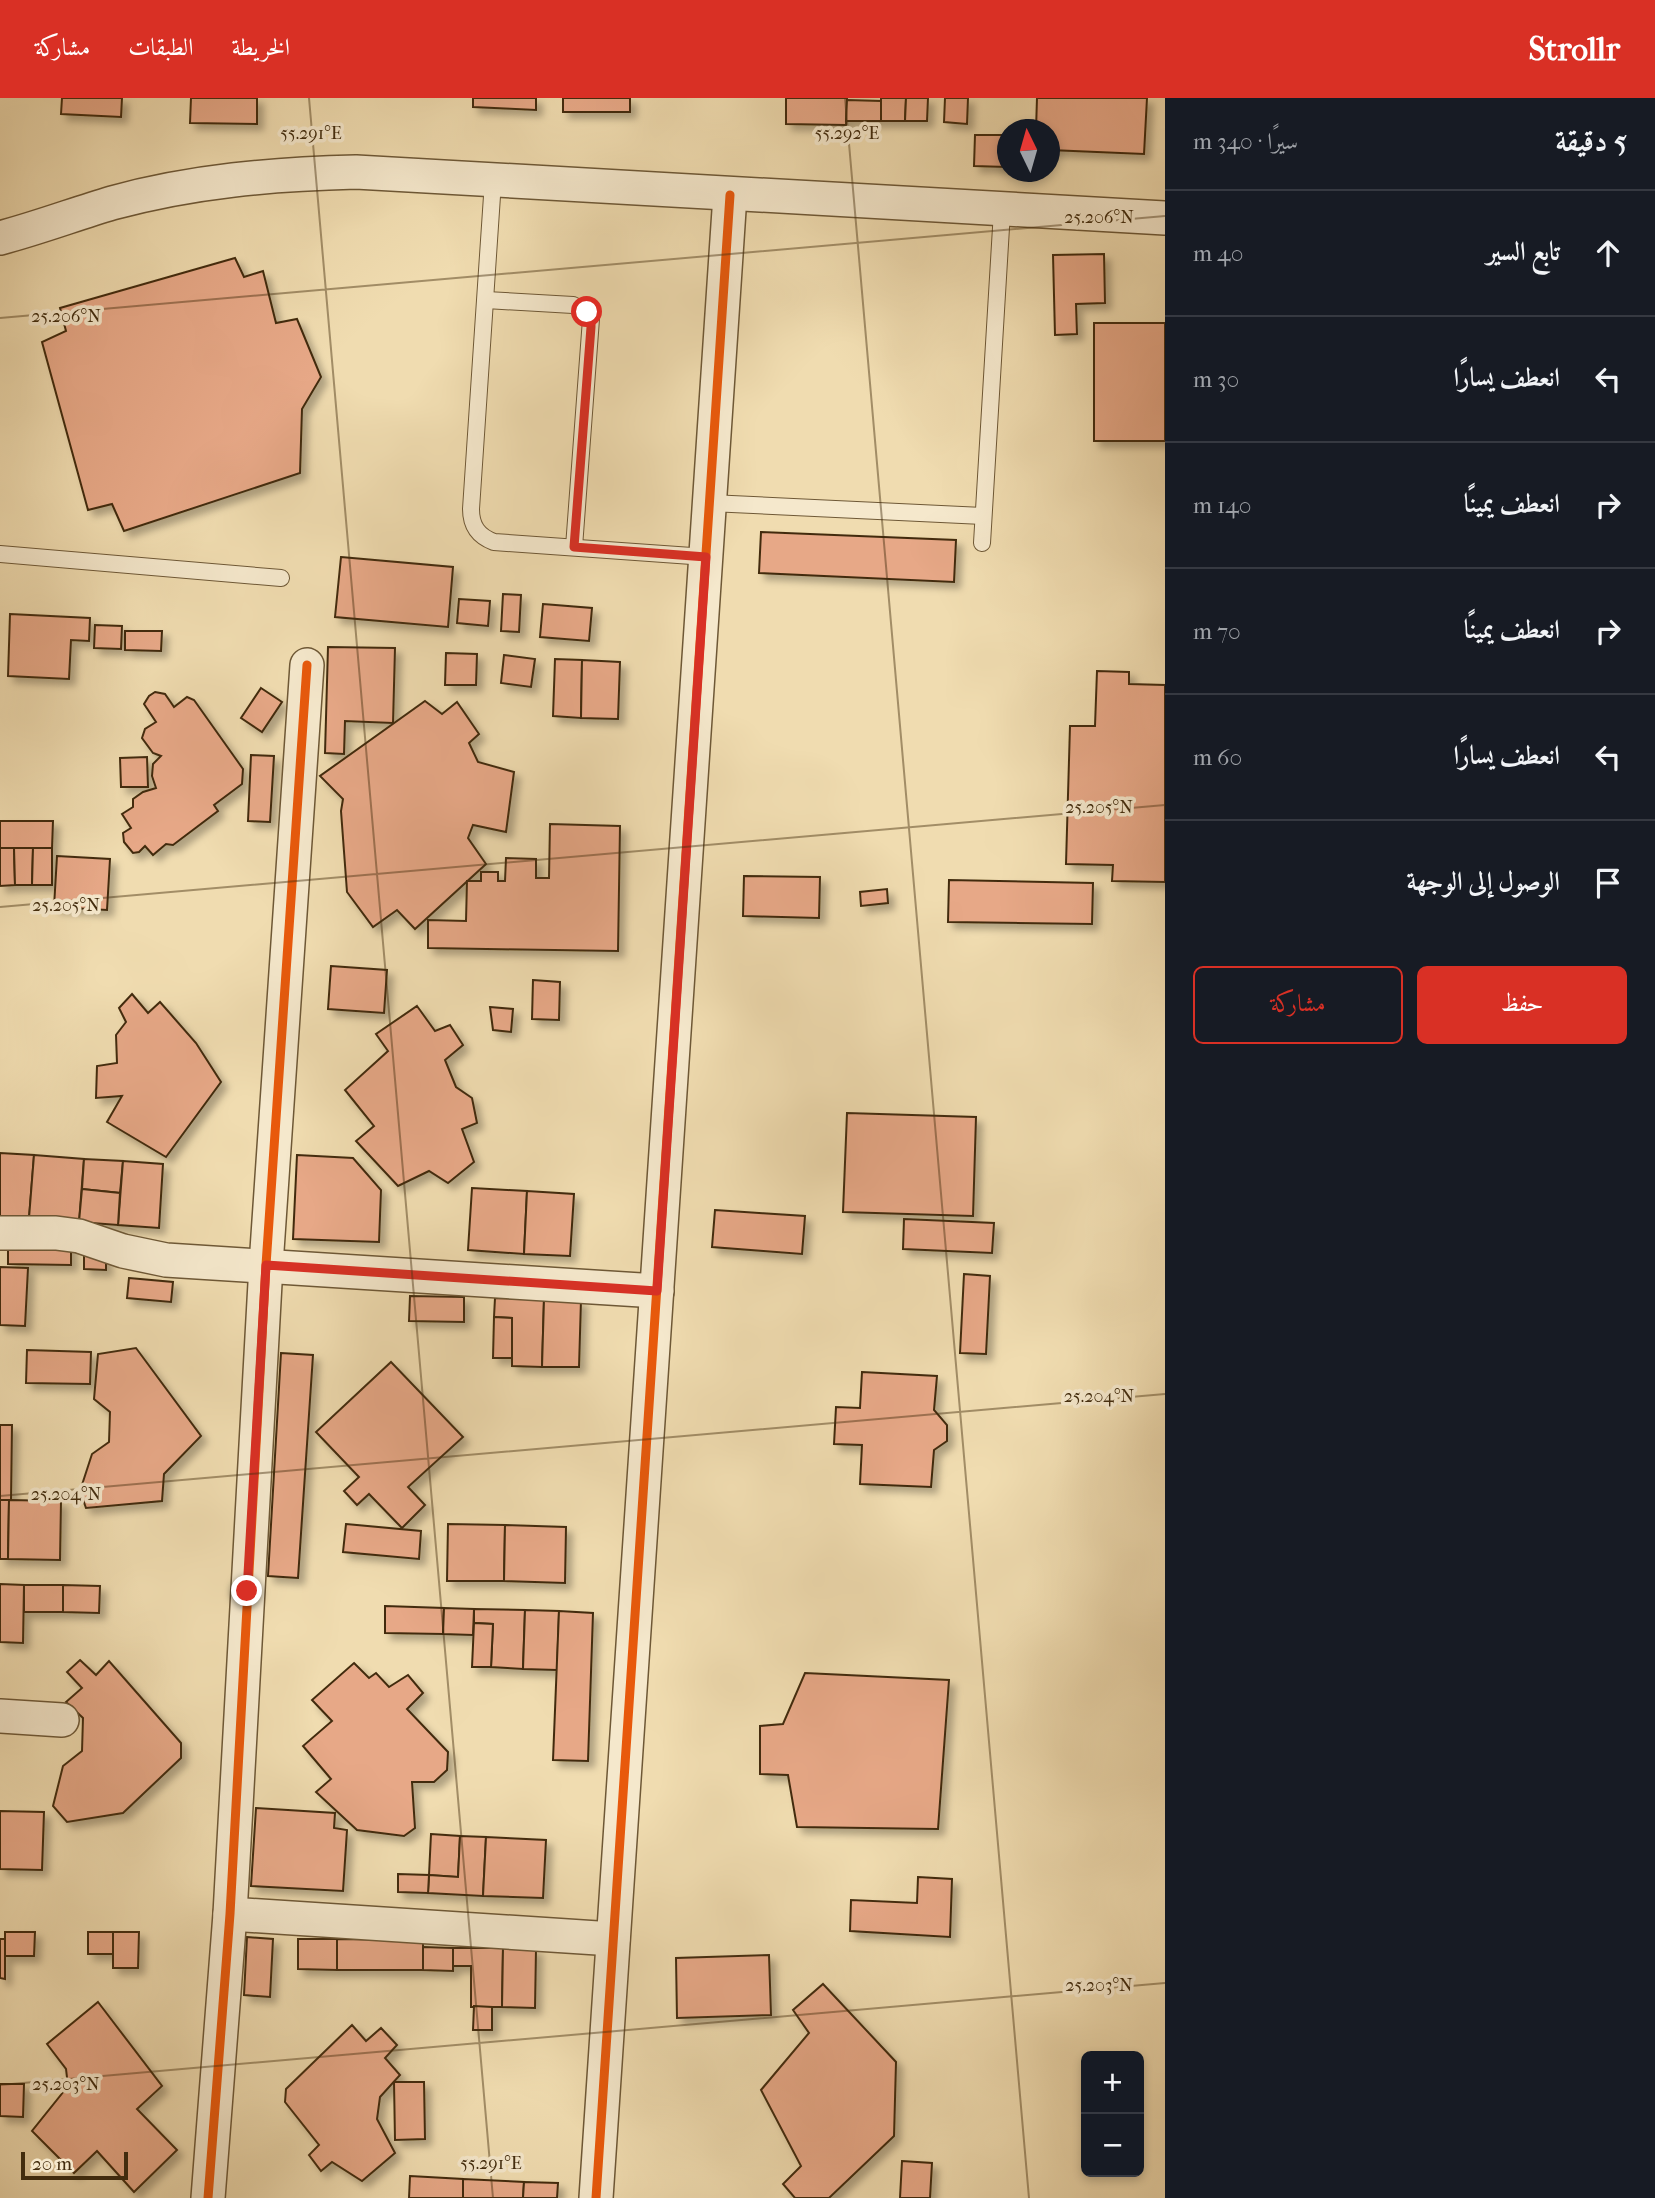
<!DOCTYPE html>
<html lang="ar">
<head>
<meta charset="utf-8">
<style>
	:root { --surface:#171b24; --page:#20242c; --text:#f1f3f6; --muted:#9ea1a6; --line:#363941; --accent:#d93025 }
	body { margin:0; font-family:"IM FELL French Canon",Amiri,serif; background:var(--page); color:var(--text); direction:rtl }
	.controls { position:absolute; right:21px; bottom:21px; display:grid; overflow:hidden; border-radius:10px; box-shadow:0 4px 10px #0003 }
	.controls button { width:63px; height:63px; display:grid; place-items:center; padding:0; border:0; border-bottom:2px solid var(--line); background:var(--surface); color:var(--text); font:35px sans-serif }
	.compass { position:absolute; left:997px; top:21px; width:63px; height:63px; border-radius:50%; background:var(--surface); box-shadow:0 4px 10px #0003; rotate:355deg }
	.scale { position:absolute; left:21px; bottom:18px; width:107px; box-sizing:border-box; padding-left:7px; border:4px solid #422c0e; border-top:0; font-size:19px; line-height:24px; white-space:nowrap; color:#422c0e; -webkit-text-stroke:5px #f5e8cc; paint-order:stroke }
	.stop { position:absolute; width:21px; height:21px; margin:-16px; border:5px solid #d93025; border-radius:50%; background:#fff }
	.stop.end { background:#d93025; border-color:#fff; box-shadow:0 2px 7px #0008 }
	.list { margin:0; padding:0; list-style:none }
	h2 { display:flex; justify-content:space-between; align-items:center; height:91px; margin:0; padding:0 28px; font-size:30px }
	h2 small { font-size:23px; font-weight:400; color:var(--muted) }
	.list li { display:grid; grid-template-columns:46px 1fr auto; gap:21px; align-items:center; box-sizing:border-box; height:126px; padding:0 28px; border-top:2px solid var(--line) }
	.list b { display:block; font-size:26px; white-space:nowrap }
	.list em { font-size:23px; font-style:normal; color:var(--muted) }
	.actions { display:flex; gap:14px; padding:21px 28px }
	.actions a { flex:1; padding:16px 0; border:2px solid var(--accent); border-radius:10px; text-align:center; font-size:24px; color:var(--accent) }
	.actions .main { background:var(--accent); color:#fff }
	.icon { flex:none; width:38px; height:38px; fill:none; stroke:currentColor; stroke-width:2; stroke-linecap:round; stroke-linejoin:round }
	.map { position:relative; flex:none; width:1165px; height:2100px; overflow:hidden; direction:ltr }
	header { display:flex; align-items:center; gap:42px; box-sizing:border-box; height:98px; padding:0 35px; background:var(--accent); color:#fff }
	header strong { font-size:33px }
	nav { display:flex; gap:38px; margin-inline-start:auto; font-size:24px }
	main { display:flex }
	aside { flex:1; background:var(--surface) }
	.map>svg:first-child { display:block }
	.building { fill:#e7a887; stroke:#422c0e; stroke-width:2; filter:url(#shadow) }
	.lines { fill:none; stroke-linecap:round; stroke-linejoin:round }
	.service-casing { stroke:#6e5836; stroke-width:18 }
	.minor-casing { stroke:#6e5836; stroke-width:36 }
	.service { stroke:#f5e8cc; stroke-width:16 }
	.minor { stroke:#f5e8cc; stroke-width:33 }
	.cycleway-casing { stroke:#f5e8cc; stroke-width:13 }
	.cycleway { stroke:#e8590c; stroke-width:9 }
	.route { stroke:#d93025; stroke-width:9 }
	.ticks { fill:none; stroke:#422c0e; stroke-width:2; stroke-opacity:0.45 }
	.ticks-label { font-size:18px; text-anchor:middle; fill:#422c0e; stroke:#f5e8cc; stroke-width:7; stroke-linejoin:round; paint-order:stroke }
</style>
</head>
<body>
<header>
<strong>Strollr</strong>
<nav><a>الخريطة</a><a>الطبقات</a><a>مشاركة</a></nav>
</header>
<main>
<aside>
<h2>5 دقيقة<small>سيرًا · 340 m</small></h2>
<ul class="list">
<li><svg class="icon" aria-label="ahead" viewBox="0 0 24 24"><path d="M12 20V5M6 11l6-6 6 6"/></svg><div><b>تابع السير</b></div><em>40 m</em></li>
<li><svg class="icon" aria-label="left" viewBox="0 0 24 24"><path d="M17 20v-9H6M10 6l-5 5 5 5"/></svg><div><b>انعطف يسارًا</b></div><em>30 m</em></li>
<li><svg class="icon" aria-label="right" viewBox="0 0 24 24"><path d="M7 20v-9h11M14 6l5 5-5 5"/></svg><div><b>انعطف يمينًا</b></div><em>140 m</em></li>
<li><svg class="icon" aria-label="right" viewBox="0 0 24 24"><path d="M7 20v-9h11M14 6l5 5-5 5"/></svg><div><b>انعطف يمينًا</b></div><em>70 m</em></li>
<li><svg class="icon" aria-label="left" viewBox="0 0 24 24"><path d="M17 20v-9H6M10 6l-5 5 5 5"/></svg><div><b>انعطف يسارًا</b></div><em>60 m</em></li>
<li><svg class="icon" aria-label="arrive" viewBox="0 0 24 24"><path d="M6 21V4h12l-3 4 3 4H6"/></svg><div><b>الوصول إلى الوجهة</b></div></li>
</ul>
<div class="actions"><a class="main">حفظ</a><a>مشاركة</a></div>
</aside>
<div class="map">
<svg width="1165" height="2100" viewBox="0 0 1165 2100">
	<defs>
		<filter id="shadow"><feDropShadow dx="6" dy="6" stdDeviation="3.5" flood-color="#0004"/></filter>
	</defs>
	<rect width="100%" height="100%" fill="#f0dcb0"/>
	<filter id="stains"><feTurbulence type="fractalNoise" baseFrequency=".00286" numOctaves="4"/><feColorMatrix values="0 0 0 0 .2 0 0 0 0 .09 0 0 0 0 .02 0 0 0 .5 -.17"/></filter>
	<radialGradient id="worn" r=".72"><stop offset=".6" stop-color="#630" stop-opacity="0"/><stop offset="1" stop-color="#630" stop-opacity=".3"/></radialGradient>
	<!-- building -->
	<g class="building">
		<path d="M62 0H122L121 19 61 16Z"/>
		<path d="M191 0H257V26L190 25Z"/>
		<path d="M473 0H536V12L473 9Z"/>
		<rect x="563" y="0" width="67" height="14"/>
		<path d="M786 0H847L846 27 786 26Z"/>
		<path d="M881 0H906L905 23H881Z"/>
		<path d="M906 0H928L927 23H905Z"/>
		<path d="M945 0H968L967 26 944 24Z"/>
		<path d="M1037 0H1147L1144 56 1050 52V32H1036Z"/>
		<path d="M847 2 881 3V23H846Z"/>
		<path d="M975 37H1007V69L974 68Z"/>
		<path d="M1104 156 1105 205 1076 206 1077 236 1055 237 1053 157Z"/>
		<path d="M235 160 244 179 263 173 276 225 297 221 321 279 302 311 300 375 124 433 112 406 88 412 42 244 66 233 60 210Z"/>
		<rect x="1094" y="225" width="71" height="118"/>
		<path d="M761 434 956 442 954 484 759 475Z"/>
		<path d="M341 459 453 469 448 529 335 519Z"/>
		<path d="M503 496 521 497 519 534 501 533Z"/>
		<path d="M459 501 490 503 488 528 457 525Z"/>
		<path d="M543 506 592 510 589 543 540 539Z"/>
		<path d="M10 516 90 520 89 543 71 542 69 581 8 578Z"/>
		<path d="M95 527 122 528 121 551 94 550Z"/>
		<path d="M125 533H162L161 553 125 552Z"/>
		<path d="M328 549 395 550 393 625 345 623 344 656 325 655Z"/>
		<path d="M446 555 477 556 476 587H445Z"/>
		<path d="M504 557 535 561 531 589 501 585Z"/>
		<path d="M555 561 582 562 581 620 553 618Z"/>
		<path d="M582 562 620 564 618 621 581 620Z"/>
		<path d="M1097 573 1129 574V586L1165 587V784L1112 783 1113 767 1066 766 1070 628H1095Z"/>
		<path d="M261 590 282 604 262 634 241 620Z"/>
		<path d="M155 594 165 596 174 609 187 599 194 602 243 671 242 686 214 707 218 713 173 747 166 746 153 757 145 748 139 754 133 755 124 744 123 735 131 730 122 716 133 709V701L143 694 156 690 152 678 153 666 161 658 153 655 142 640 145 631 156 624 144 606 149 598Z"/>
		<path d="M425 603 442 616 457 604 479 636 469 645 478 664 514 674 506 734 473 727 468 740 486 766 415 831 397 812 373 829 347 794 341 713 343 701 320 678Z"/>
		<path d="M251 657 274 658 270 724 248 723Z"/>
		<path d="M147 659 148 689H121L120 660Z"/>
		<path d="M0 723H53L52 750H0Z"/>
		<path d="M550 726 620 728 618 853 428 850V822L466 823 467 783H481V774H498V783H505L506 760 536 761V780H549Z"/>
		<path d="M0 750H14L15 787 0 788Z"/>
		<path d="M14 750H33L32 787H15Z"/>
		<path d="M33 750H52V787H32Z"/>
		<path d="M57 758 110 761 107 812 54 809Z"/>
		<path d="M744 778 820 779 819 820 743 818Z"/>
		<path d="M949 782 1093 785 1092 826 948 824Z"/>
		<path d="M887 791 888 805 861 808 860 794Z"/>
		<path d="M331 868 387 872 384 915 328 911Z"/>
		<path d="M533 882 560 884 559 922 532 921Z"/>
		<path d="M132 896 148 915 160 904 196 945 221 984 166 1059 107 1024 122 998 96 1000 97 968 117 965 116 937 126 924 119 910Z"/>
		<path d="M417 908 435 933 450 927 463 947 445 962 456 989 472 1000 477 1025 462 1031 474 1064 448 1085 429 1073 398 1088 356 1043 374 1028 345 992 388 953 376 936Z"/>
		<path d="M490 909 513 911 511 934 493 932Z"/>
		<path d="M847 1015 976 1019 973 1118 843 1114Z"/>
		<path d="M0 1055 34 1057 29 1120 0 1118Z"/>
		<path d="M34 1057 84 1061 79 1124 29 1120Z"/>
		<path d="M297 1057 353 1060 381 1092 379 1144 293 1141Z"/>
		<path d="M84 1061 123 1063 120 1095 82 1091Z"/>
		<path d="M123 1063 163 1066 159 1130 118 1127Z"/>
		<path d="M472 1090 527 1093 524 1156 468 1152Z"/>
		<path d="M82 1091 120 1095 118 1127 79 1124Z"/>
		<path d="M527 1093 574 1096 570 1158 524 1156Z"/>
		<path d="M715 1112 805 1118 802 1156 712 1149Z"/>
		<path d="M904 1121 994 1125 992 1155 903 1151Z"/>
		<path d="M8 1138 71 1139V1167L8 1166Z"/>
		<path d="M106 1155V1172L84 1171V1156Z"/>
		<path d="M0 1169 28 1170 25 1228 0 1227Z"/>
		<path d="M964 1176 990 1178 986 1256 960 1255Z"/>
		<path d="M129 1180 173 1184 171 1204 127 1200Z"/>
		<path d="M410 1198 464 1199V1224L409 1223Z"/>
		<path d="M495 1200 544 1201 542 1269 512 1268V1220L494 1219Z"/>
		<path d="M544 1201 581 1202 579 1269H542Z"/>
		<path d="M494 1219 512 1220V1260H493Z"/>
		<path d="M136 1250 201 1338 164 1376 162 1403 86 1410 80 1393 92 1356 109 1344 110 1314 94 1301 98 1256Z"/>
		<path d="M27 1252 91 1254 90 1286 26 1285Z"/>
		<path d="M281 1255 313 1257 298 1480 268 1478Z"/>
		<path d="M391 1264 463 1339 408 1389 425 1407 402 1430 369 1396 357 1407 344 1393 359 1379 316 1334Z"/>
		<path d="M862 1274 937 1278 934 1312 947 1327V1343L934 1352 931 1389 860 1386 862 1347 834 1346 836 1309 860 1310Z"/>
		<path d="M0 1327H12L11 1402H0Z"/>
		<path d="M0 1402H9L8 1461H0Z"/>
		<path d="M9 1402 61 1403 60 1462 8 1461Z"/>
		<path d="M346 1426 421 1433 419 1461 343 1454Z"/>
		<path d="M448 1426 505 1427 504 1483H447Z"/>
		<path d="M505 1427 566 1429 565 1485 504 1483Z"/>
		<path d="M0 1486 24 1487 23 1545 0 1544Z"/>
		<rect x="24" y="1487" width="39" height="27"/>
		<path d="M63 1487 100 1488 99 1515 63 1514Z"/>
		<path d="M385 1508 444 1510 443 1536 385 1535Z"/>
		<path d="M444 1510 474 1511 473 1537 443 1536Z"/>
		<path d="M474 1511 525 1512 523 1571 491 1569 493 1526 474 1525Z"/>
		<path d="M525 1512 559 1513 557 1572 523 1571Z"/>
		<path d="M559 1513 593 1515 588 1663 553 1662Z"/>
		<path d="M474 1525 493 1526 491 1569H472Z"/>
		<path d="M80 1562 96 1577 109 1563 181 1645V1660L123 1715 67 1724 53 1708 63 1668 82 1653 83 1620 66 1604 82 1590 67 1574Z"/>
		<path d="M354 1565 369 1580 376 1575 389 1589 408 1577 423 1595 407 1611 448 1654 447 1672 434 1684H412L415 1730 404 1738 357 1732 316 1694 331 1681 303 1648 332 1623 312 1602Z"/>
		<path d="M805 1575 949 1582 938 1731 797 1729 788 1677 760 1676V1628L783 1626Z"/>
		<path d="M256 1710 335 1715 334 1730 347 1732 343 1793 251 1788Z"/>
		<path d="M0 1713 44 1714 42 1772 0 1771Z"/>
		<path d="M431 1736 460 1738 458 1779 429 1777Z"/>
		<path d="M460 1738 486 1739 483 1798 428 1795 429 1777 458 1779Z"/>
		<path d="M486 1739 546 1742 543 1800 483 1798Z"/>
		<path d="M398 1776 429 1777 428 1795 398 1794Z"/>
		<path d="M918 1779 952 1781 950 1839 850 1833 851 1802 917 1805Z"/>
		<path d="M5 1834H35L34 1858H5Z"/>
		<rect x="88" y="1834" width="25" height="22"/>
		<path d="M113 1834H139L138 1870H113Z"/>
		<path d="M247 1839 273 1841 270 1899 244 1897Z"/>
		<path d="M0 1841H5V1881L0 1880Z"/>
		<path d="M298 1841H337V1872L298 1871Z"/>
		<path d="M337 1841 423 1842V1872H337Z"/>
		<path d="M423 1849 453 1850V1873L423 1872Z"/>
		<path d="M453 1850H503L502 1909H471V1868H453Z"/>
		<path d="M503 1850 536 1851 535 1910 502 1909Z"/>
		<path d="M769 1857 771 1917 677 1920 676 1860Z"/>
		<path d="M823 1886 896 1964 894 2038 829 2100H795L783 2086 801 2068 761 1992 809 1935 793 1912Z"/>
		<path d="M98 1904 162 1988 137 2011 177 2052 134 2094 97 2053 74 2075 32 2033 68 1988 66 1971 47 1946Z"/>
		<path d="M474 1908 492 1909V1932H473Z"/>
		<path d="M352 1927 366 1943 381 1930 397 1947 385 1960 400 1977 380 1999 377 2021 395 2055 362 2083 332 2064 321 2073 309 2057 319 2047 285 2004 286 1991Z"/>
		<path d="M394 1984H424L425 2041 395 2042Z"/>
		<path d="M0 1986H24L23 2019 0 2018Z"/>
		<path d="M902 2063 932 2065 930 2100H900Z"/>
		<path d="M410 2078 463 2081V2100H409Z"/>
		<path d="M463 2081 524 2084 523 2100H463Z"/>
		<path d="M524 2084 558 2085 557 2100H523Z"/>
	</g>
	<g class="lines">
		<defs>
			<g id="service">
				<path d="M493 83 471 411C471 428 478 438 494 444L706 459"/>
				<path d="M486 202 573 207 587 214 591 221 574 449"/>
				<path d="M710 405 983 418"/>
				<path d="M982 445 1002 113"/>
				<path d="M0 456 281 480"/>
			</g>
			<g id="minor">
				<path d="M0 140C38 130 75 116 112 105 192 83 274 76 356 74L1165 120"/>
				<path d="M0 1135H56L79 1138 123 1153 166 1162 657 1193"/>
				<path d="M0 1618 62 1622"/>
				<path d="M230 1816 613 1841"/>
				<path d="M208 2100 230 1816 266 1167 307 567"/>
				<path d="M596 2100 730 97"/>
			</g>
		</defs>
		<!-- service casing -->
		<use href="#service" class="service-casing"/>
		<!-- minor casing -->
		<use href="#minor" class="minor-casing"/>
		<!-- service -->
		<use href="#service" class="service"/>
		<!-- minor -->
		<use href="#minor" class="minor"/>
		<defs>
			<g id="cycleway">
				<path d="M208 2100 230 1816 266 1167 307 567"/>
				<path d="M596 2100 730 97"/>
			</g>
		</defs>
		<!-- cycleway casing -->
		<use href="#cycleway" class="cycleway-casing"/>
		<!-- cycleway -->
		<use href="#cycleway" class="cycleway"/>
	</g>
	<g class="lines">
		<!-- route -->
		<path class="route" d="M247 1493 266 1167 657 1193 706 459 574 449 591 229V221L587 214"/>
	</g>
	<!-- ticks -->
	<path class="ticks" d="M309 0 493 2100M845 0 1029 2100M0 220 1165 118M0 809 1165 707M0 1398 1165 1296M0 1987 1165 1885"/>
	<g class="ticks-label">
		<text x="311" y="41">55.291°E</text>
		<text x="847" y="41">55.292°E</text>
		<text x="1099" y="125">25.206°N</text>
		<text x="66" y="224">25.206°N</text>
		<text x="1099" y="715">25.205°N</text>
		<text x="66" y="813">25.205°N</text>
		<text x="1099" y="1304">25.204°N</text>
		<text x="66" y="1402">25.204°N</text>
		<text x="1099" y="1893">25.203°N</text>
		<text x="66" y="1992">25.203°N</text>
		<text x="491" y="2071">55.291°E</text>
	</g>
	<rect width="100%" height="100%" filter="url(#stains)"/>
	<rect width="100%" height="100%" fill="url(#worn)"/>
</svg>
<div class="controls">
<button>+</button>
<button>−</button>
</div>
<svg class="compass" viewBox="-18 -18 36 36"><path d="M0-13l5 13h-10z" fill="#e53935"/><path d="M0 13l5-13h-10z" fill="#9ea1a6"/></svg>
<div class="scale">20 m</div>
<div class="stop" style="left:587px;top:214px"></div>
<div class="stop end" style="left:247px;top:1493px"></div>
</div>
</main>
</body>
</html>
